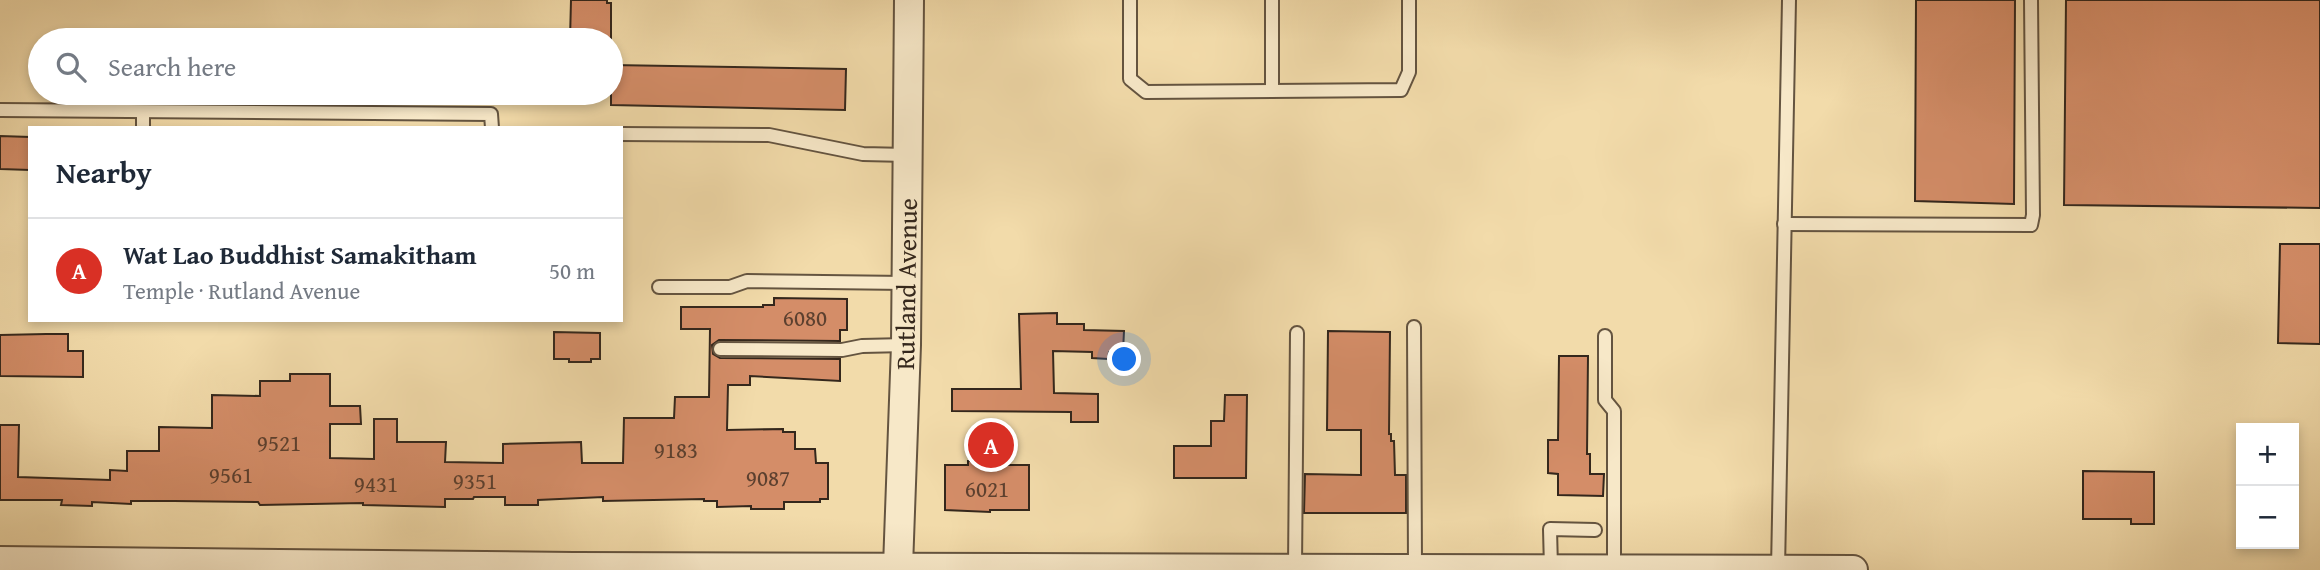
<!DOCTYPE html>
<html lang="en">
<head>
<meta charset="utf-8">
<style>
	:root { --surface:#fff; --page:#f2f2f3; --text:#1f2937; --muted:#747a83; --line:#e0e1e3; --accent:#d93025 }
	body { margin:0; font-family:"Gentium Book Plus",serif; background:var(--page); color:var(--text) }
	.controls { position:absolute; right:21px; bottom:21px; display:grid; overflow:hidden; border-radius:0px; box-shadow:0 4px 10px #0003 }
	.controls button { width:63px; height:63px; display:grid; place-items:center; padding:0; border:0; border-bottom:2px solid var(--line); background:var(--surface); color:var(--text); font:35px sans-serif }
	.you { position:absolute; left:1125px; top:360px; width:24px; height:24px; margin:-18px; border:5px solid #fff; border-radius:50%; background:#1a73e8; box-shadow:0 0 0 10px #1a73e833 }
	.badge { display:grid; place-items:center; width:46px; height:46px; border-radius:50%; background:var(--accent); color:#fff; font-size:23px; font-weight:700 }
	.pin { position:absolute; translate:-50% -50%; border:4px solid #fff; box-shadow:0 2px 7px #0006 }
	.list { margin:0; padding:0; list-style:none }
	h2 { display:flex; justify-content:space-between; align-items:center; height:91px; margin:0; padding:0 28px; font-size:30px }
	h2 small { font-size:23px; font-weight:400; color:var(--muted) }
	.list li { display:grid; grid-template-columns:46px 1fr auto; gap:21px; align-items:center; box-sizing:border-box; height:105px; padding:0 28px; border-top:2px solid var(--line) }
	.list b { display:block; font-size:26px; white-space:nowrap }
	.list p { margin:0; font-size:23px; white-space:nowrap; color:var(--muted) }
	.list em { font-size:23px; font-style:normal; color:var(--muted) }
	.icon { flex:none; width:38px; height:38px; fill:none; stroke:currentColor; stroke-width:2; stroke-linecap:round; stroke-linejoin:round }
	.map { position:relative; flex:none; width:2320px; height:570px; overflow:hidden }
	.search { position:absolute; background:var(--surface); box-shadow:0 4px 10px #0003; left:28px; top:28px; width:595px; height:77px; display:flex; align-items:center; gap:18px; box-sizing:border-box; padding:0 24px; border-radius:38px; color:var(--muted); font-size:26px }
	.panel { position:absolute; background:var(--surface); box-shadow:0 4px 10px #0003; left:28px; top:126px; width:595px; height:196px; border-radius:0px }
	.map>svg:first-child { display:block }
	.building { fill:#d48d68; stroke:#34271c; stroke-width:2 }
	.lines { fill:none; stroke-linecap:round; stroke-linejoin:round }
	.service-casing { stroke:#645440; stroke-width:16 }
	.tertiary-casing { stroke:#645440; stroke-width:32 }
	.service { stroke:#f7e8c8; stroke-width:12 }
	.tertiary { stroke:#f7e8c8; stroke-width:28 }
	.labels { text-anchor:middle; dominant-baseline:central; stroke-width:5; stroke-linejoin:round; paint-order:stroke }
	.number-label { font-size:23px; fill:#5c402f }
	.street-label { font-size:26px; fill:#34271c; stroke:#f7e8c8 }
</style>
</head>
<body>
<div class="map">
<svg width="2320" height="570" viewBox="0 0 2320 570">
	<rect width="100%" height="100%" fill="#f2dbaa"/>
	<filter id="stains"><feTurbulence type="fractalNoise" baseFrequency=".00286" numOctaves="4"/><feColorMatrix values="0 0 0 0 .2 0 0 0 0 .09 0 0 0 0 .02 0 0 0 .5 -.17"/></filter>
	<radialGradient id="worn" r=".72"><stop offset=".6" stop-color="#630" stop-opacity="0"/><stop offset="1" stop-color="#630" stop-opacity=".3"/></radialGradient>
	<!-- building -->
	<g class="building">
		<path d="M571 0H607V3H611V40H570Z"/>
		<path d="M1916 0H2015L2014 204 1915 201Z"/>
		<path d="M2066 0H2320V208L2064 205Z"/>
		<path d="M611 65 846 69 845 110 611 105Z"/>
		<path d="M0 136 30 137V170L0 169Z"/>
		<path d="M2280 244H2320V344L2278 343Z"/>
		<path d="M774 298 847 299V330H840V341L719 340 712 345 713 354 720 358 840 359V381L750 376V385H728L727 430 783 429V432H795V449H815L816 463H828V499H820V502H784V509H751V506L717 507V501H704V499L603 501V497L538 500V505H505V497H474L473 499H445V507L363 505V503L260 505 258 502 174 501H131V504L92 502V506L61 505 62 500H0V425H19L18 477 110 480V470L127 471V451H159V427L212 428V395L260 396V381H290V374H330V406H360L361 424H330V458L374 459V419H397V442H446L445 462 503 463V444L581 442 582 463H623L624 418H674L675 397H709L710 329H681V307H763V305H774Z"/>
		<path d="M1057 313V324H1084V330L1124 331 1123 352H1109L1108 359 1092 358V352L1053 351 1054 393 1098 394V422H1071V412L952 411V389H1021L1019 314Z"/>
		<path d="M1328 331 1390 332 1389 434H1391V441H1394L1395 475H1406V513H1304L1305 474 1361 475V430H1327Z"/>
		<path d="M554 332 600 333V359H591V362H569V359H554Z"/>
		<path d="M46 334H68V351H83V377L0 376V335Z"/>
		<path d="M1559 356H1588L1587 454H1590V474H1604L1603 496 1558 495V474L1548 473V440H1558Z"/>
		<path d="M1225 395H1247L1246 478H1174V446H1211V421H1224Z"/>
		<path d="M968 461H991V465H1029V510H990V512L945 510V465H968Z"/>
		<path d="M2083 471 2154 472V524H2131V519H2083Z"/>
	</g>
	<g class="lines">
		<defs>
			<g id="service">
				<path d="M1130 0V79L1146 92 1401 90 1409 72V0"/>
				<path d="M1272 0V91"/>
				<path d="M0 110 491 114 492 128"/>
				<path d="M143 113V128"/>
				<path d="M621 134 769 135 863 154 907 155"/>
				<path d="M1784 224 2031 225 2033 215 2031 0"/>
				<path d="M659 287H730L747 281 906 283"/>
				<path d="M1414 327 1415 568"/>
				<path d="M1605 336V400L1614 411V569"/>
				<path d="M720 349 842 350 862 346 906 345"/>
				<path d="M1295 568 1297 333"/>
				<path d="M1551 568 1550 529 1595 530"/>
				<path d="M1778 569 1789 0"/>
			</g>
			<g id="tertiary">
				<path d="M0 561 573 567 1853 570"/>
				<path d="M898 567 906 345 909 0"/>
			</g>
		</defs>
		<!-- service casing -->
		<use href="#service" class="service-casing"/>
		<!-- tertiary casing -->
		<use href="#tertiary" class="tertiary-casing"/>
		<!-- service -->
		<use href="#service" class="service"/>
		<!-- tertiary -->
		<use href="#tertiary" class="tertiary"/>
	</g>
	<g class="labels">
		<!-- number labels -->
		<g class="number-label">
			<text x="805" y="317">6080</text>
			<text x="279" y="442">9521</text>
			<text x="676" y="449">9183</text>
			<text x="231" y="474">9561</text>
			<text x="768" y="477">9087</text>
			<text x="475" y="480">9351</text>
			<text x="376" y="483">9431</text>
			<text x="987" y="488">6021</text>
		</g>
		<!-- street labels -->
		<g class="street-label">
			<text transform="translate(906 284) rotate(-89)">Rutland Avenue</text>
		</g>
	</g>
	<rect width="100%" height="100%" filter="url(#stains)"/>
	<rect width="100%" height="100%" fill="url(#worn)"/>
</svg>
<div class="controls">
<button>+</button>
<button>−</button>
</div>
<div class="you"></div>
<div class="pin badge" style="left:991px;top:445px">A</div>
<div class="search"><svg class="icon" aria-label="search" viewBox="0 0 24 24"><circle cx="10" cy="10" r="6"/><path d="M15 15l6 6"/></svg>Search here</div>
<section class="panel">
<h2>Nearby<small></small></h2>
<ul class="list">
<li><span class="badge">A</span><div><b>Wat Lao Buddhist Samakitham</b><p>Temple · Rutland Avenue</p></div><em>50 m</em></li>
</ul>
</section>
</div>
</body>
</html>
